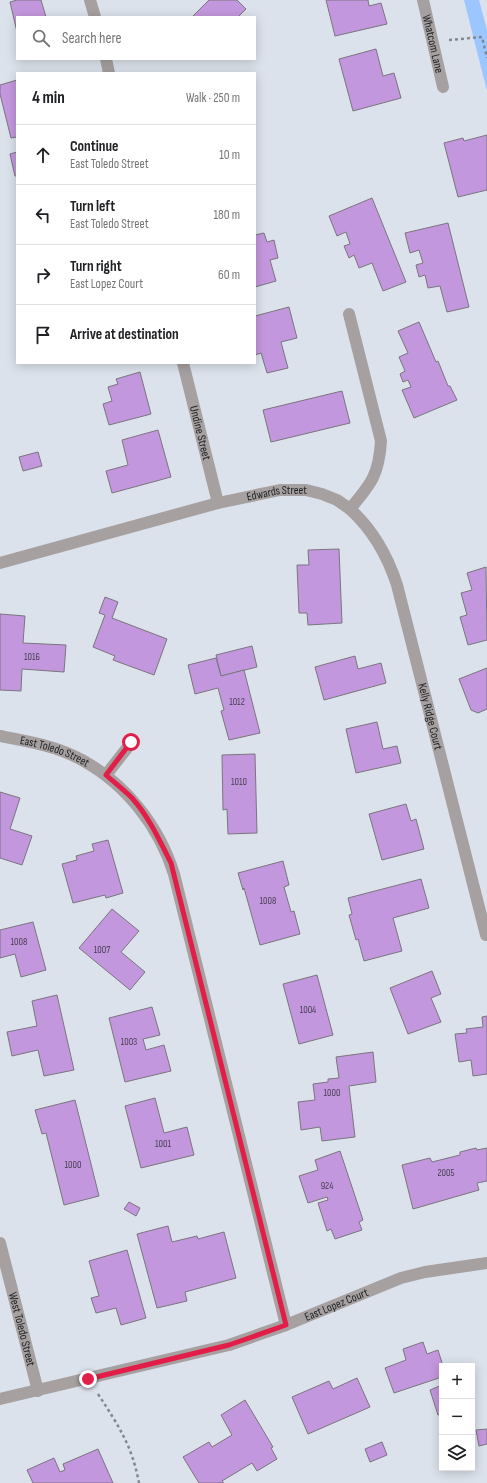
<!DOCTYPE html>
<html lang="en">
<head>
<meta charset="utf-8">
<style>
	:root { --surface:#fff; --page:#f2f2f2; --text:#202124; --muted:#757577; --line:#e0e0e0 }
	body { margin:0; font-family:"Sofia Sans Condensed",sans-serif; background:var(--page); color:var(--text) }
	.controls { position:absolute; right:12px; bottom:12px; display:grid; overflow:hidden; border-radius:0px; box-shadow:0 2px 10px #0003 }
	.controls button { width:36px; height:36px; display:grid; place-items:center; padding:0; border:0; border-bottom:1px solid var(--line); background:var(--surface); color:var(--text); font:20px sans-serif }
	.stop { position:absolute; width:12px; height:12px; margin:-9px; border:3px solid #e11d48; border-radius:50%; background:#fff }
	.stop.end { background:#e11d48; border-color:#fff; box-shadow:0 1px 4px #0008 }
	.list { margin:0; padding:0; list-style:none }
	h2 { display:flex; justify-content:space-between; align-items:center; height:52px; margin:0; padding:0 16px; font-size:17px }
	h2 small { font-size:13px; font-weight:400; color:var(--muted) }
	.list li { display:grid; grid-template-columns:26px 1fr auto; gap:12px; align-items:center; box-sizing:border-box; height:60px; padding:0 16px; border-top:1px solid var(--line) }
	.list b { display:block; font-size:15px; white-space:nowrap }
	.list p { margin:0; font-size:13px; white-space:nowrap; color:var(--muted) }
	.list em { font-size:13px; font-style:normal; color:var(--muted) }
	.icon { flex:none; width:22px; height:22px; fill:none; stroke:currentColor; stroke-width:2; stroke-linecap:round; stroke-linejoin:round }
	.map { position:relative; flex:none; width:487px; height:1483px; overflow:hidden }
	.search { position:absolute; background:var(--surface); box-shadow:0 2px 10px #0003; left:16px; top:16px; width:240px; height:44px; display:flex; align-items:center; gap:10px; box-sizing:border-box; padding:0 14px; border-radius:0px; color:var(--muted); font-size:15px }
	.panel { position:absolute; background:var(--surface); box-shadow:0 2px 10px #0003; left:16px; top:72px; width:240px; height:292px; border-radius:0px }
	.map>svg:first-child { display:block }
	.green { fill:#9cc6ff }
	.building { fill:#c397dd; stroke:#7a757e }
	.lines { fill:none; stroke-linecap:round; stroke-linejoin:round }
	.path { stroke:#83888e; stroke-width:2.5; stroke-dasharray:3 3; stroke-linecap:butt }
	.street { stroke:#a6a0a0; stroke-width:12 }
	.route { stroke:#e11d48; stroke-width:5 }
	.labels { text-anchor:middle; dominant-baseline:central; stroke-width:3.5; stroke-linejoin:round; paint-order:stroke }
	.number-label { font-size:10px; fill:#463e52 }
	.street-label { font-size:12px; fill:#1d2023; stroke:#dce2eb }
</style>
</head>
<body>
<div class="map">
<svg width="487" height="1483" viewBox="0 0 487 1483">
	<rect width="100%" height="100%" fill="#dce2eb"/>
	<!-- green -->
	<path class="green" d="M464 0H479L487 30V91Z"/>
	<!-- building -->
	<g class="building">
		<path d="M17 0H41L46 17H17V32L10 2Z"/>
		<path d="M209 0H237L246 9 238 17H192Z"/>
		<path d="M326 0H368L369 6 381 3 387 24 335 36Z"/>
		<path d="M376 49 383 76 394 73 401 98 353 111 339 59Z"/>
		<path d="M17 80V137L11 138 0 94V85Z"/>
		<path d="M487 135V190L458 197 444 143 463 138 464 141Z"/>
		<path d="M17 152V176H15L10 154Z"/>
		<path d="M372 198 406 282 383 291 372 263 359 268 354 255 349 258 344 246 350 244 346 232 337 236 329 216Z"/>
		<path d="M448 223 469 307 447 312 440 286 428 288 425 275 419 277 416 265 423 263 419 250 410 253 405 233Z"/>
		<path d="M264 233 267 242 274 240 278 258 270 260 276 281 255 287V235Z"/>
		<path d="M289 307 297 338 281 342 288 368 267 373 261 353 255 355V316Z"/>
		<path d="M419 322 436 362 438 361 448 386H450L457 400 414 418 402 390 411 387 408 380 403 382 400 374 405 371 399 357 408 353 398 331Z"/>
		<path d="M140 372 151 414 109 425 103 404 112 401 108 387 118 384 116 379Z"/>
		<path d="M342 391 350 423 271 442 263 410Z"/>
		<path d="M158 430 171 477 112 493 106 471 128 465 122 440Z"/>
		<path d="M38 452 42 466 23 471 19 457Z"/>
		<path d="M339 549 342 623 308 625 307 613H299L297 565H309L308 550Z"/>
		<path d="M486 567 487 640 468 645 460 617 467 615 461 593 472 590 467 573Z"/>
		<path d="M105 597 118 602 112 618 167 639 154 675 113 660 115 656 93 647 105 615 99 613Z"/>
		<path d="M0 614 25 616 23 643 66 645 64 672 22 669 21 691 0 690Z"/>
		<path d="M252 646 257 667 221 676 216 655Z"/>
		<path d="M355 656 358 669 381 663 386 683 324 700 315 667Z"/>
		<path d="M216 658 221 676 244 670 260 733 229 740 221 711 224 710 218 688 195 694 188 665Z"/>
		<path d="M487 668V709L478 713 471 710 459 679Z"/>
		<path d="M377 722 383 749 397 746 401 763 356 773 346 729Z"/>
		<path d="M255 754 257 833 228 834 227 809 223 810 222 755Z"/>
		<path d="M0 792 20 798 10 829 32 836 22 865 0 858Z"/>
		<path d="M406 804 411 821 416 819 424 849 382 860 369 814Z"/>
		<path d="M108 840 123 893 106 898 105 895 73 903 62 864 77 860 76 856 94 851 92 844Z"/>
		<path d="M283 861 289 885 284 887 291 912 294 911 300 934 260 945 244 888 243 890 238 873Z"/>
		<path d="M421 879 429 908 393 918 402 951 364 961 358 939 356 940 349 915 352 914 348 898Z"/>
		<path d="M112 909 139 931 121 952 145 972 130 990 79 948Z"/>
		<path d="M33 922 46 970 21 977 15 954 0 958V930Z"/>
		<path d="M432 971 441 994 431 998 441 1022 408 1034 390 988Z"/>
		<path d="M317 975 333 1035 299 1044 283 984Z"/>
		<path d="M57 995 74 1070 44 1076 38 1050 12 1056 7 1032 37 1026 32 1001Z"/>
		<path d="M152 1007 160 1035 143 1039 146 1050 164 1045 171 1071 125 1082 109 1018Z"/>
		<path d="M487 1016V1074L473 1076 471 1060 459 1062 455 1034 467 1033 466 1029 483 1027 482 1017Z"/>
		<path d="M373 1052 376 1082 349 1086 355 1137 322 1141 320 1127 301 1130 298 1102 315 1100 313 1084 328 1082V1079L339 1078 336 1057Z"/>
		<path d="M155 1098 164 1133 187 1127 194 1155 141 1168 125 1106Z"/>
		<path d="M75 1100 99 1196 64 1205 46 1133 42 1134 35 1110Z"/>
		<path d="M476 1148 477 1150 487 1148V1181L477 1183 479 1190 413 1209 402 1165 430 1158 432 1162 460 1155V1152Z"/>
		<path d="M340 1151 363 1220 359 1222 362 1230 335 1239 331 1229 327 1231 318 1203 328 1200 327 1197 308 1203 299 1176 318 1170 315 1160Z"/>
		<path d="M129 1202 140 1208 136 1216 124 1209Z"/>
		<path d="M168 1226 172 1242 197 1236 198 1239 224 1232 236 1278 185 1292 187 1301 157 1308 137 1234Z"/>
		<path d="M127 1250 146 1318 121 1325 116 1308 96 1313 91 1298 99 1296 89 1261Z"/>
		<path d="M423 1342 427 1354 438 1350 443 1366H442V1377L394 1393 385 1368 406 1360 403 1349Z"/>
		<path d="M357 1378 370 1407 308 1434 292 1397 329 1381 333 1389Z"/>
		<path d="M442 1385V1414L438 1415 430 1390Z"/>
		<path d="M245 1400 273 1447 271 1448 277 1459 257 1471 252 1463 222 1481 224 1483H199L183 1457 209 1442 212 1447 232 1435 221 1415Z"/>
		<path d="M487 1429V1444L479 1446 476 1430Z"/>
		<path d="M382 1442 387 1455 370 1462 365 1449Z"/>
		<path d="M98 1449 113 1483H33L27 1470 54 1458 60 1472 65 1470 63 1464Z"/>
	</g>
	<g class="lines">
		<!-- path -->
		<g class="path">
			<path d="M449 40 482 37 487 58"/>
			<path d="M98 1394C118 1425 132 1445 139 1483"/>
		</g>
		<!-- street -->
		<g class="street">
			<path d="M90 0 95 17"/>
			<path id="s1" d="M423 0 443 87"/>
			<path d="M106 59 109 73"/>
			<path id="s2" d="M183 363 218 503"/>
			<path id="s3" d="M350 509C372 529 388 557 397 585L486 935"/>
			<path id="s4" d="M0 563 218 503 280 490H306L322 494 337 500 350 509C371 484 379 475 381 441L349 314"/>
			<path id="s5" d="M0 736C27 741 57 746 82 760 126 784 159 826 174 874L286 1325"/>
			<path d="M106 775 131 743"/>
			<path id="s6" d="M0 1243 38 1391"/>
			<path id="s7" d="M0 1399 229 1345 286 1325 401 1278 425 1272 487 1263"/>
		</g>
	</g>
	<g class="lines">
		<!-- route -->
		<path class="route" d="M88 1379 229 1345 286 1325 171 863C160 841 149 817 132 798 124 790 115 783 106 775L131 742"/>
	</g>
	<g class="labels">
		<!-- number labels -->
		<g class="number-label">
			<text x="32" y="657">1016</text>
			<text x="237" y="702">1012</text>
			<text x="239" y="782">1010</text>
			<text x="268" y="901">1008</text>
			<text x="19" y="942">1008</text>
			<text x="102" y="950">1007</text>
			<text x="308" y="1010">1004</text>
			<text x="129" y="1042">1003</text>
			<text x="332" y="1093">1000</text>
			<text x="163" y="1144">1001</text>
			<text x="73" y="1165">1000</text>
			<text x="446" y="1173">2005</text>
			<text x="327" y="1186">924</text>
		</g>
		<!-- street labels -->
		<g class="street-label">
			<text stroke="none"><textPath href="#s1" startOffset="45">Whatcom Lane</textPath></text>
			<text stroke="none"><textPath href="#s2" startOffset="72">Undine Street</textPath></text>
			<text stroke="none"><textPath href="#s4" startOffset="286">Edwards Street</textPath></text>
			<text stroke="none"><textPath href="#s3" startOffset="226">Kelly Ridge Court</textPath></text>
			<text stroke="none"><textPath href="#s5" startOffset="57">East Toledo Street</textPath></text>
			<text stroke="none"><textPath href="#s7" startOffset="350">East Lopez Court</textPath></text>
			<text stroke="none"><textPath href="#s6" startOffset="89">West Toledo Street</textPath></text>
		</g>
	</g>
</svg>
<div class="controls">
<button>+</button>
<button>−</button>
<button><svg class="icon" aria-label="layers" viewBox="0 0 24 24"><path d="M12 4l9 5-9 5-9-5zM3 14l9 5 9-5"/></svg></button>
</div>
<div class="stop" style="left:131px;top:742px"></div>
<div class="stop end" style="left:88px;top:1379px"></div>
<div class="search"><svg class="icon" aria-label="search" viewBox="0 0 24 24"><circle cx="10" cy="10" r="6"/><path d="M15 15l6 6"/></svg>Search here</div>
<section class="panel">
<h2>4 min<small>Walk · 250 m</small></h2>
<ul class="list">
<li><svg class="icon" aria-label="ahead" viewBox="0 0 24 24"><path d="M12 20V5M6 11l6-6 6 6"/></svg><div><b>Continue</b><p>East Toledo Street</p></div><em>10 m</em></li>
<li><svg class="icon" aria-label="left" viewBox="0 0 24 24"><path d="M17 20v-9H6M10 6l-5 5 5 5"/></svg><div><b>Turn left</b><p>East Toledo Street</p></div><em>180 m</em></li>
<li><svg class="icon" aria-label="right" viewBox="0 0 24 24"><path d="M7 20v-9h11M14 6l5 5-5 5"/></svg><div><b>Turn right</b><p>East Lopez Court</p></div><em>60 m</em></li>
<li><svg class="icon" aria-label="arrive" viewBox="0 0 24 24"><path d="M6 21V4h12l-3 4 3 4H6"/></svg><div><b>Arrive at destination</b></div></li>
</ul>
</section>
</div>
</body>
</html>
